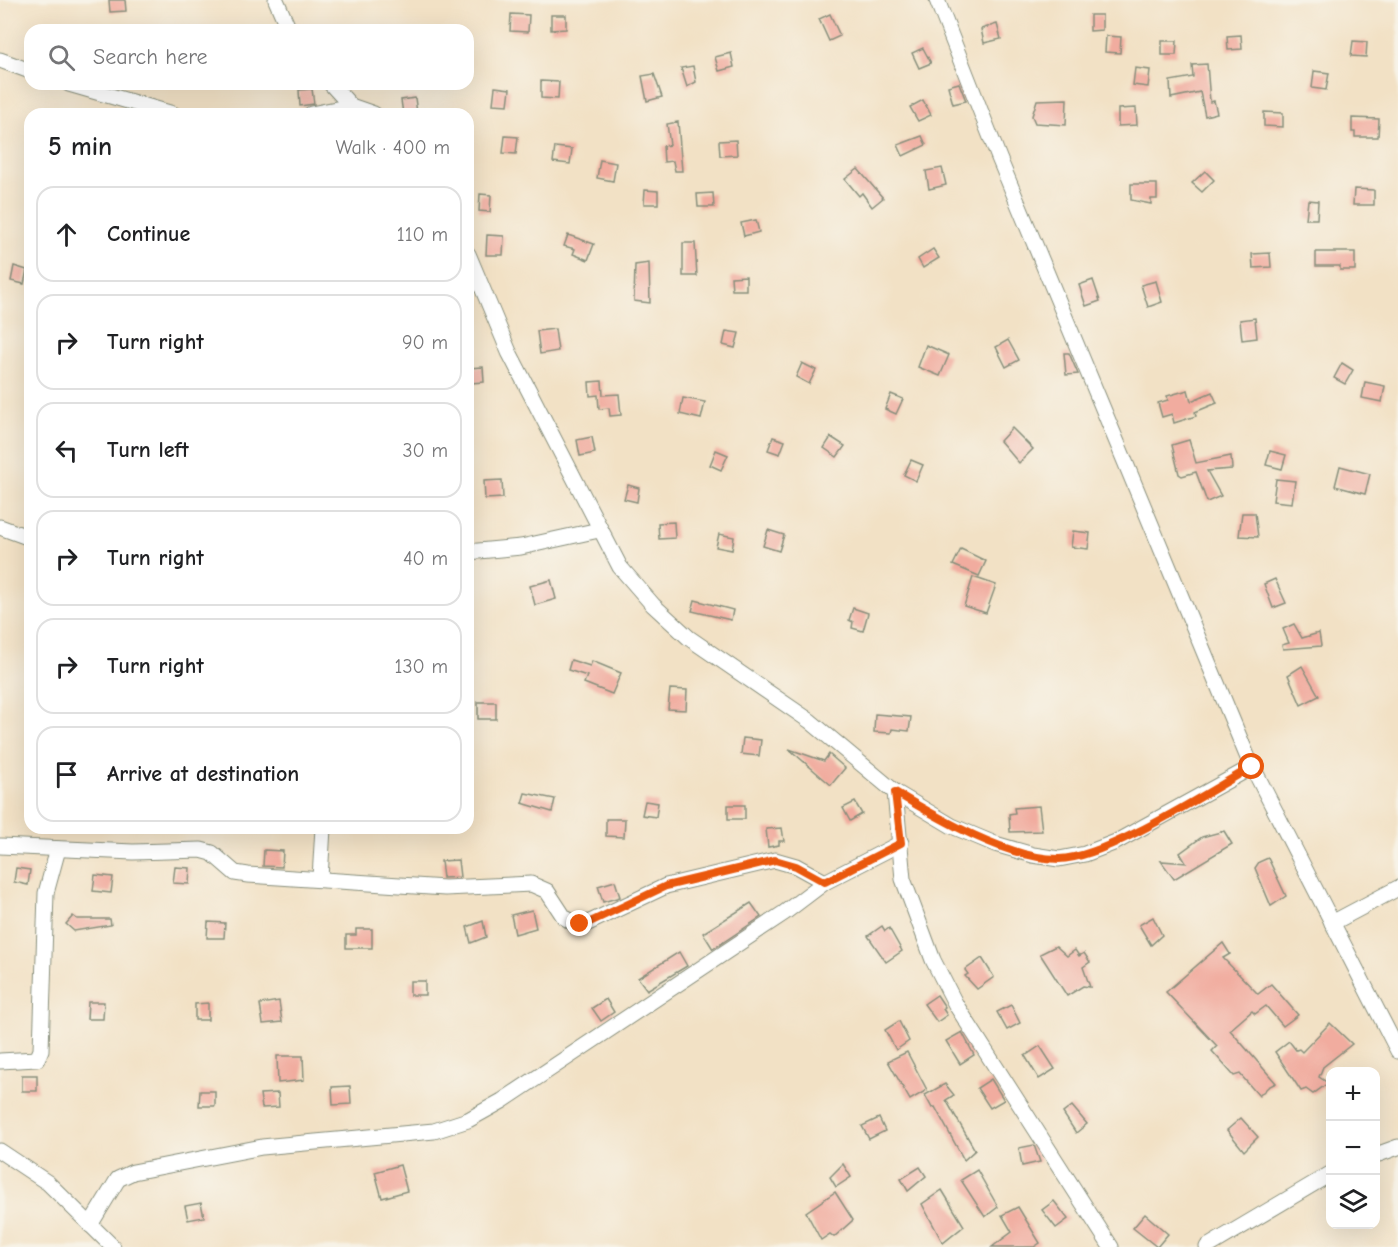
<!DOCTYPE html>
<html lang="en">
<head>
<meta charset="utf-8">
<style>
	:root { --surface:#fff; --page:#f6f6f6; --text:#202124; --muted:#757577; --line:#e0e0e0 }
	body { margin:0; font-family:"Comic Neue",sans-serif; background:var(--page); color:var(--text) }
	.controls { position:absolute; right:18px; bottom:18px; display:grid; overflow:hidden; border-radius:12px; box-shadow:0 6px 24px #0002 }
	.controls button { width:54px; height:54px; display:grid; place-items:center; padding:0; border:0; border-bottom:2px solid var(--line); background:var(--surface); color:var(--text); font:30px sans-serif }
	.stop { position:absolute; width:18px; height:18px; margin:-14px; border:4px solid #ea580c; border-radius:50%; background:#fff }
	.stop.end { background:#ea580c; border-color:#fff; box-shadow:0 2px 6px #0008 }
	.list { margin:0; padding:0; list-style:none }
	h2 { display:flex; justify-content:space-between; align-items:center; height:78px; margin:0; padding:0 24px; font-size:26px }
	h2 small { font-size:20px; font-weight:400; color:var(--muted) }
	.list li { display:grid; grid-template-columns:39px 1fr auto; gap:18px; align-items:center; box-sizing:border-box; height:96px; margin:0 12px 12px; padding:0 12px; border:2px solid var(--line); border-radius:18px }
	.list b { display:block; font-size:22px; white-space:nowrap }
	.list em { font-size:20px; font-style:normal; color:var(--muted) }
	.icon { flex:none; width:33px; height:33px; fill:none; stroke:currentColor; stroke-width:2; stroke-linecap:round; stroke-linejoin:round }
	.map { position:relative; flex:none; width:1398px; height:1247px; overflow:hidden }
	.search { position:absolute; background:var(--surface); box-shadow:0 6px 24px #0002; left:24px; top:24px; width:450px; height:66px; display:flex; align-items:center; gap:15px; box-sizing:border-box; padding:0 21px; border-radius:18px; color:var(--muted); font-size:22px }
	.panel { position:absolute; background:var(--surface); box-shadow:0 6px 24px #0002; left:24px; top:108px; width:450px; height:726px; border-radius:18px }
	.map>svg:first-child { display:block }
	.building { fill:#f1ac9f }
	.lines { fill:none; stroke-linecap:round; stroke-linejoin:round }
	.minor-casing { stroke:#888f7c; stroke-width:17 }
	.minor { stroke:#fff; stroke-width:15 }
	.route { stroke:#ea580c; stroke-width:8 }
</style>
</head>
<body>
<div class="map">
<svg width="1398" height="1247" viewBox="0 0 1398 1247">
	<rect width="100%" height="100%" fill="#f7f3e8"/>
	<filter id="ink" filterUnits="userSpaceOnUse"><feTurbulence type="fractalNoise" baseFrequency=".0167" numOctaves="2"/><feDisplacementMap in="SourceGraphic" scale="12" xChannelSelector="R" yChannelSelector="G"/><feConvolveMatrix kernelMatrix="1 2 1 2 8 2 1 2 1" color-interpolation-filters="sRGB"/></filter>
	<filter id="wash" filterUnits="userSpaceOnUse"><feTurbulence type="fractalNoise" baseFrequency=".008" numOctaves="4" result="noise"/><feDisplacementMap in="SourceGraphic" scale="24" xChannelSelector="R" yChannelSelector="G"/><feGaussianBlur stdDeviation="1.35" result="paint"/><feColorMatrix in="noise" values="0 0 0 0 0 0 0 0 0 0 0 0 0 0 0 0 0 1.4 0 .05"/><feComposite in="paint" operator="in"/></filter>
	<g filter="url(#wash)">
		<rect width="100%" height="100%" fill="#f2e1c5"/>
		<g id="blocks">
			<!-- building -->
			<g class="building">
				<path d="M109 0H125L126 11 110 12Z"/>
				<path d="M511 14 529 15 528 32 510 31Z"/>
				<path d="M830 14 840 36 829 41 819 19Z"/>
				<path d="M551 15H566V29L551 30Z"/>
				<path d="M1090 15H1102V30L1090 31Z"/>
				<path d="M997 24 1001 39 984 43 981 29Z"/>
				<path d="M1241 35 1242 49 1228 50 1227 36Z"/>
				<path d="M1106 36 1121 37 1120 53 1105 52Z"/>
				<path d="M1162 41H1177L1176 55H1162Z"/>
				<path d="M1353 41 1367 42 1366 57 1351 56Z"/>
				<path d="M923 48 931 63 919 68 912 53Z"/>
				<path d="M731 53 734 67 719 71 715 57Z"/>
				<path d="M1207 64 1210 102 1214 101 1217 113 1205 116 1200 92 1171 98 1170 81 1193 77 1192 65Z"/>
				<path d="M693 66 696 82 687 87 681 68Z"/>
				<path d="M1135 68 1150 70 1148 87 1133 85Z"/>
				<path d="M1314 71 1329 73 1326 90 1312 88Z"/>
				<path d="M654 74 662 97 647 101 642 76Z"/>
				<path d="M541 81 559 82 558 99 541 98Z"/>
				<path d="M959 83 966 101 953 104 948 86Z"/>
				<path d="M495 87 510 89 508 105 493 104Z"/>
				<path d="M312 89 314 104 300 106 299 90Z"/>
				<path d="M415 98 417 113 403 114 401 100Z"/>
				<path d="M1067 99 1066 125 1035 123 1032 116 1037 100Z"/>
				<path d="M923 100 931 115 918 121 910 107Z"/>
				<path d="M1136 108 1137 125 1118 126V109Z"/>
				<path d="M1264 112 1283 113V127L1264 126Z"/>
				<path d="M1352 118 1379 119 1378 137H1355V132H1352Z"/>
				<path d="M678 122 682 171H675L673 161 664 162 663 146 670 145 667 124Z"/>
				<path d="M505 136 518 137 516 154 503 153Z"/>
				<path d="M922 136 926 145 903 156 898 145Z"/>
				<path d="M736 140 737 155 720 156 719 141Z"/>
				<path d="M555 147 572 149 570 164 553 162Z"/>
				<path d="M600 160 616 163 613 181 597 178Z"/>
				<path d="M942 168 946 185 929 189 926 171Z"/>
				<path d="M858 169 883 198 872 207 862 193 859 196 845 179Z"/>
				<path d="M1205 171 1214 180 1202 192 1192 183Z"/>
				<path d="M1131 184H1157V199H1151V204L1131 200Z"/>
				<path d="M1354 189 1374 190V205H1353Z"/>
				<path d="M645 190 658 191V204H644Z"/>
				<path d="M713 193 714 207H698L697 194Z"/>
				<path d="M480 194 491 195 490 212 479 211Z"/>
				<path d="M1308 200 1318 201 1317 219H1306Z"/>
				<path d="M756 220 759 232 744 236 741 223Z"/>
				<path d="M487 235 504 236 503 255H486Z"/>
				<path d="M568 235 594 244 588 260 573 254 575 249 564 246Z"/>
				<path d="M683 243H695L697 276H683Z"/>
				<path d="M933 249 939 258 923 268 918 259Z"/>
				<path d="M1316 252H1355V270H1340V266H1316Z"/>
				<path d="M1270 253 1271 267 1253 268 1252 254Z"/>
				<path d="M649 263 650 303 634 301 635 265Z"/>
				<path d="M14 266 27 270 24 284 11 281Z"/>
				<path d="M746 276V290H732L731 277Z"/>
				<path d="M1093 280 1100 301 1086 306 1079 285Z"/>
				<path d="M1156 281 1162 302 1148 307 1141 285Z"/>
				<path d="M1255 318 1257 338 1242 340 1240 320Z"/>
				<path d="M555 329 558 351 540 354 537 331Z"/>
				<path d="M726 331 739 333 735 348 723 345Z"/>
				<path d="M1008 340 1019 360 1006 367 996 347Z"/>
				<path d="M926 345 949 355 940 376 918 367Z"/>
				<path d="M1064 353H1069L1078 374 1066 375Z"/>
				<path d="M802 363 816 370 809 384 796 377Z"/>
				<path d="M1342 363 1353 370 1345 384 1334 378Z"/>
				<path d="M483 367 484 382 470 383 468 368Z"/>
				<path d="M602 381 603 395 619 394 621 415 610 416 609 408 599 409 598 395 590 396 589 382Z"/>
				<path d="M1365 382 1385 386 1382 402 1362 398Z"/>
				<path d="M1188 390 1191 401 1212 392 1217 403 1195 412 1196 416 1174 423 1172 414 1162 417 1158 403 1168 400 1167 396Z"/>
				<path d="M891 394 903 399 896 414 885 409Z"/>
				<path d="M683 398 705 402 701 419 680 414Z"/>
				<path d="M1012 428 1033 449 1019 463 1000 441Z"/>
				<path d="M592 437 595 453 580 456 577 440Z"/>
				<path d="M773 437 785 441 780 454 768 450Z"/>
				<path d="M831 437 845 446 837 457 824 448Z"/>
				<path d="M1189 440 1196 463 1231 456 1232 469 1207 471 1221 496 1207 502 1196 472 1182 476 1179 474 1172 445Z"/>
				<path d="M716 450 728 455 721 470 710 465Z"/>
				<path d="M1270 451 1286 455 1282 469 1266 465Z"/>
				<path d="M911 460 923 465 916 481 904 475Z"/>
				<path d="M1340 466 1370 474 1365 494 1335 486Z"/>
				<path d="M1276 479 1295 481 1292 503 1273 501Z"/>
				<path d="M502 480 503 498 485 499 484 481Z"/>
				<path d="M628 485 639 488 637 502 624 499Z"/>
				<path d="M1242 513H1255L1258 537 1239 536Z"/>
				<path d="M674 522 675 538 659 539 658 523Z"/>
				<path d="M768 530 784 535 779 551 763 546Z"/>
				<path d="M1073 531 1090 533 1088 549 1071 547Z"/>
				<path d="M719 534 734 537 732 550 716 547Z"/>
				<path d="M961 549 986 561 979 576 953 565Z"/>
				<path d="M973 577 996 585 986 613 964 606Z"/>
				<path d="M1275 579 1286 603 1273 608 1264 584Z"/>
				<path d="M551 580 556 599 535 605 530 586Z"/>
				<path d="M695 600 733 610 731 620 692 611Z"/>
				<path d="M853 608 868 613 863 631 852 628 853 622 849 620Z"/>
				<path d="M1294 624 1302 638 1319 633 1321 646 1283 649 1282 645 1289 643 1283 629Z"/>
				<path d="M571 660 590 666 592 661 621 673 612 694 584 683 587 676 568 670Z"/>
				<path d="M1302 666 1319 696 1301 705 1288 675Z"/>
				<path d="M670 689 687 690 686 710 668 709Z"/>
				<rect x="478" y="702" width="18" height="17"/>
				<path d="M875 714 911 717 909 731 892 729 891 733 874 732Z"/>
				<path d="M743 738 761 740 759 756 741 754Z"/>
				<path d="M789 749 824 761 829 754 845 768 831 785Z"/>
				<path d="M525 793 555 799 552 812 522 803Z"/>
				<path d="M645 801 658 803 656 817 642 815Z"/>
				<path d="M855 802 862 814 850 821 843 808Z"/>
				<rect x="728" y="805" width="17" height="14"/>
				<path d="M1039 806 1042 831 1010 832 1009 814 1015 813 1014 808Z"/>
				<path d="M606 819H625L624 837 606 836Z"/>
				<path d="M782 828 784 841H779V845L768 847 766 829Z"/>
				<path d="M1224 831 1232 844 1174 879 1161 861 1186 863 1180 853 1202 837Z"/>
				<path d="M264 850 283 851 282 867 263 866Z"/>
				<path d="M1268 858 1286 896 1271 906 1255 868 1259 862Z"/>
				<path d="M458 860 460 877 443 878 441 861Z"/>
				<path d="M175 867 190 868 189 884 173 883Z"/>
				<path d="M16 868 30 870 28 885 14 882Z"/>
				<path d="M95 875 113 877 111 893 93 891Z"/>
				<path d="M615 881 620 897 603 902 598 886Z"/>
				<path d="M751 903 761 917 713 949 703 933Z"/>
				<path d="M532 910 536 928 515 934 511 915Z"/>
				<path d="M73 916 77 919H110L111 925 74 931 66 924Z"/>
				<path d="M1153 917 1162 935 1151 945 1139 925Z"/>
				<path d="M483 921 486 937 471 943 467 927Z"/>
				<path d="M208 922 225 923 224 938H207Z"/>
				<path d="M882 926 885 931 889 928 902 951 886 962 868 936Z"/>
				<path d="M356 929H372V948H346V935H356Z"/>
				<path d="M1223 943 1230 954 1223 958 1258 994 1271 984 1298 1015 1283 1026 1266 1006 1255 1014 1252 1011 1230 1030 1276 1083 1268 1087 1259 1096 1240 1074 1234 1076 1212 1051 1217 1046 1166 992Z"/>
				<path d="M1056 946 1067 956 1075 950 1079 956 1084 953 1090 962 1083 967 1090 987 1083 986 1067 996 1040 954Z"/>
				<path d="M679 952 687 966 647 990 638 978Z"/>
				<path d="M982 958 994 977 977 989 965 976 968 974 965 970Z"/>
				<rect x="410" y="981" width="15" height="14"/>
				<path d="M937 995 945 1007 943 1009 947 1015 937 1022 924 1004Z"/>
				<path d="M606 999 614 1012 601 1021 592 1008Z"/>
				<path d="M279 1001 282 1022 263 1024 260 1004Z"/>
				<path d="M88 1002H104L103 1019H87Z"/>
				<path d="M208 1003V1020H195V1004Z"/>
				<path d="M1011 1005 1020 1023 1007 1030 997 1012Z"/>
				<path d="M899 1021 909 1041 896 1050 885 1030Z"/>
				<path d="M1330 1023 1352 1044 1323 1067 1319 1077 1328 1083 1313 1094 1306 1089 1301 1091 1275 1052 1289 1041 1296 1050 1299 1049 1302 1052Z"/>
				<path d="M962 1032 974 1055 960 1064 946 1041Z"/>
				<path d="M1040 1046 1055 1069 1039 1079 1025 1056Z"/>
				<path d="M907 1052 927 1090 910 1100 888 1061Z"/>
				<path d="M277 1056H303L304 1080 278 1083Z"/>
				<rect x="22" y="1075" width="15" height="16"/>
				<path d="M991 1079 1004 1100 990 1108 977 1088Z"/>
				<path d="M945 1084 954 1095 946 1100 975 1150 964 1160 935 1107 932 1108 925 1095Z"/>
				<path d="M350 1086 351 1104 333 1105 332 1087Z"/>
				<path d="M200 1091H215V1106H199Z"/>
				<path d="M278 1093 279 1107 262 1108 260 1094Z"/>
				<path d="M1072 1106 1087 1124 1076 1133 1063 1113Z"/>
				<path d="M879 1118 885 1131 869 1139 862 1126Z"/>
				<path d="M1241 1118 1258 1137 1244 1151 1227 1130Z"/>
				<path d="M1034 1145 1040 1162 1022 1166 1019 1148Z"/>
				<path d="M843 1164 851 1177 836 1187 830 1177Z"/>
				<path d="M400 1165 407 1191 382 1198 375 1172Z"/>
				<path d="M920 1167 926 1176 908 1191 901 1179Z"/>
				<path d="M977 1170 998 1207 985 1217 961 1180Z"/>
				<path d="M942 1190 964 1226 943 1243 922 1204Z"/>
				<path d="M835 1192 853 1220 834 1237 830 1234 821 1240 806 1212Z"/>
				<path d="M1054 1201 1068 1219 1056 1228 1042 1210Z"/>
				<path d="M201 1203 204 1217 188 1220 185 1206Z"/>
				<path d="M1018 1207 1040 1243 1034 1247H992L1012 1232 1002 1215Z"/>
				<path d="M1145 1214 1168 1234 1157 1247 1133 1228Z"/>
			</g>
		</g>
	</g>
	<g filter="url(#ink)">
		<use href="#blocks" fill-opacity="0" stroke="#888f7c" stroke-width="1.5"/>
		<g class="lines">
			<defs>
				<g id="minor">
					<path d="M276 0 289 30"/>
					<path d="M937 0 999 158 1248 758 1398 1051"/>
					<path d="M0 60 30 71"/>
					<path d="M69 84 173 114"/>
					<path d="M331 84 351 106"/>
					<path d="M311 114 351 106 374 114"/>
					<path d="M468 254 509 352 620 567 653 605 689 638 810 721 895 792 952 826 995 844 1033 855 1059 859 1085 854 1116 842 1252 767"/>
					<path d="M0 527 30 538"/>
					<path d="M468 552 521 547 599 530"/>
					<path d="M895 792 903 879 933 960 956 1005 1111 1247"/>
					<path d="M0 846 133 852 201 850 212 853 235 873 248 875 445 888 531 884 547 891 564 917 572 922 588 923 666 886 775 860 796 866 825 882"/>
					<path d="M320 878 323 828"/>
					<path d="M1332 923 1398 888"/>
					<path d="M0 1061 37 1059 41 1050 46 893 58 849"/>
					<path d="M0 1151 48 1183 113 1247"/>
					<path d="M1376 1155 1398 1147"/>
					<path d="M90 1225 118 1179 133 1172 262 1147 434 1131 468 1120 502 1101 784 913 825 882 901 843"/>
					<path d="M1207 1247 1330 1174"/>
				</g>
			</defs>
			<!-- minor casing -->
			<use href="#minor" class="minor-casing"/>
			<!-- minor -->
			<use href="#minor" class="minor"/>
		</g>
	</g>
	<g class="lines" filter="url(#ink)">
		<!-- route -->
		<path class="route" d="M580 924 588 923 666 886 775 860 796 866 825 882 901 843 895 792C938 818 1008 859 1059 859 1105 859 1209 791 1252 767"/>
	</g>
</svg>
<div class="controls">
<button>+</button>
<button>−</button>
<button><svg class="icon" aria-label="layers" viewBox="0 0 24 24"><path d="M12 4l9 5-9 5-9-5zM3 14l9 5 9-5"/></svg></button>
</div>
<div class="stop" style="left:1252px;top:767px"></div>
<div class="stop end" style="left:580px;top:924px"></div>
<div class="search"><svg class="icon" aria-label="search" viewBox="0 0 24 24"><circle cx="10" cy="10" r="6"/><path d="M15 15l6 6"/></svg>Search here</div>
<section class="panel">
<h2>5 min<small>Walk · 400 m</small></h2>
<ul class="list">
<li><svg class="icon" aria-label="ahead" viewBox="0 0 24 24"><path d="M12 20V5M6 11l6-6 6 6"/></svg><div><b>Continue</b></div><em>110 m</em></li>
<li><svg class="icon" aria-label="right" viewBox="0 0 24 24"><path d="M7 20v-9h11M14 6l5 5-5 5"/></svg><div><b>Turn right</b></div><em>90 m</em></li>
<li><svg class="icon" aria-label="left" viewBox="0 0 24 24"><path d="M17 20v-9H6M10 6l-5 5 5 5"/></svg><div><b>Turn left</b></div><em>30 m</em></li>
<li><svg class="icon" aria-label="right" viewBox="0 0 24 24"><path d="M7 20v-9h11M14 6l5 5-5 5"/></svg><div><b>Turn right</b></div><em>40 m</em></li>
<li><svg class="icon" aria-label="right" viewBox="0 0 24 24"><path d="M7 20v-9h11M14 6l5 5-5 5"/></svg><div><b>Turn right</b></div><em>130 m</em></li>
<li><svg class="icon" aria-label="arrive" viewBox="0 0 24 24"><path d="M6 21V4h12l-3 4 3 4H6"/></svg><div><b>Arrive at destination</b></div></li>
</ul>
</section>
</div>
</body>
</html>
